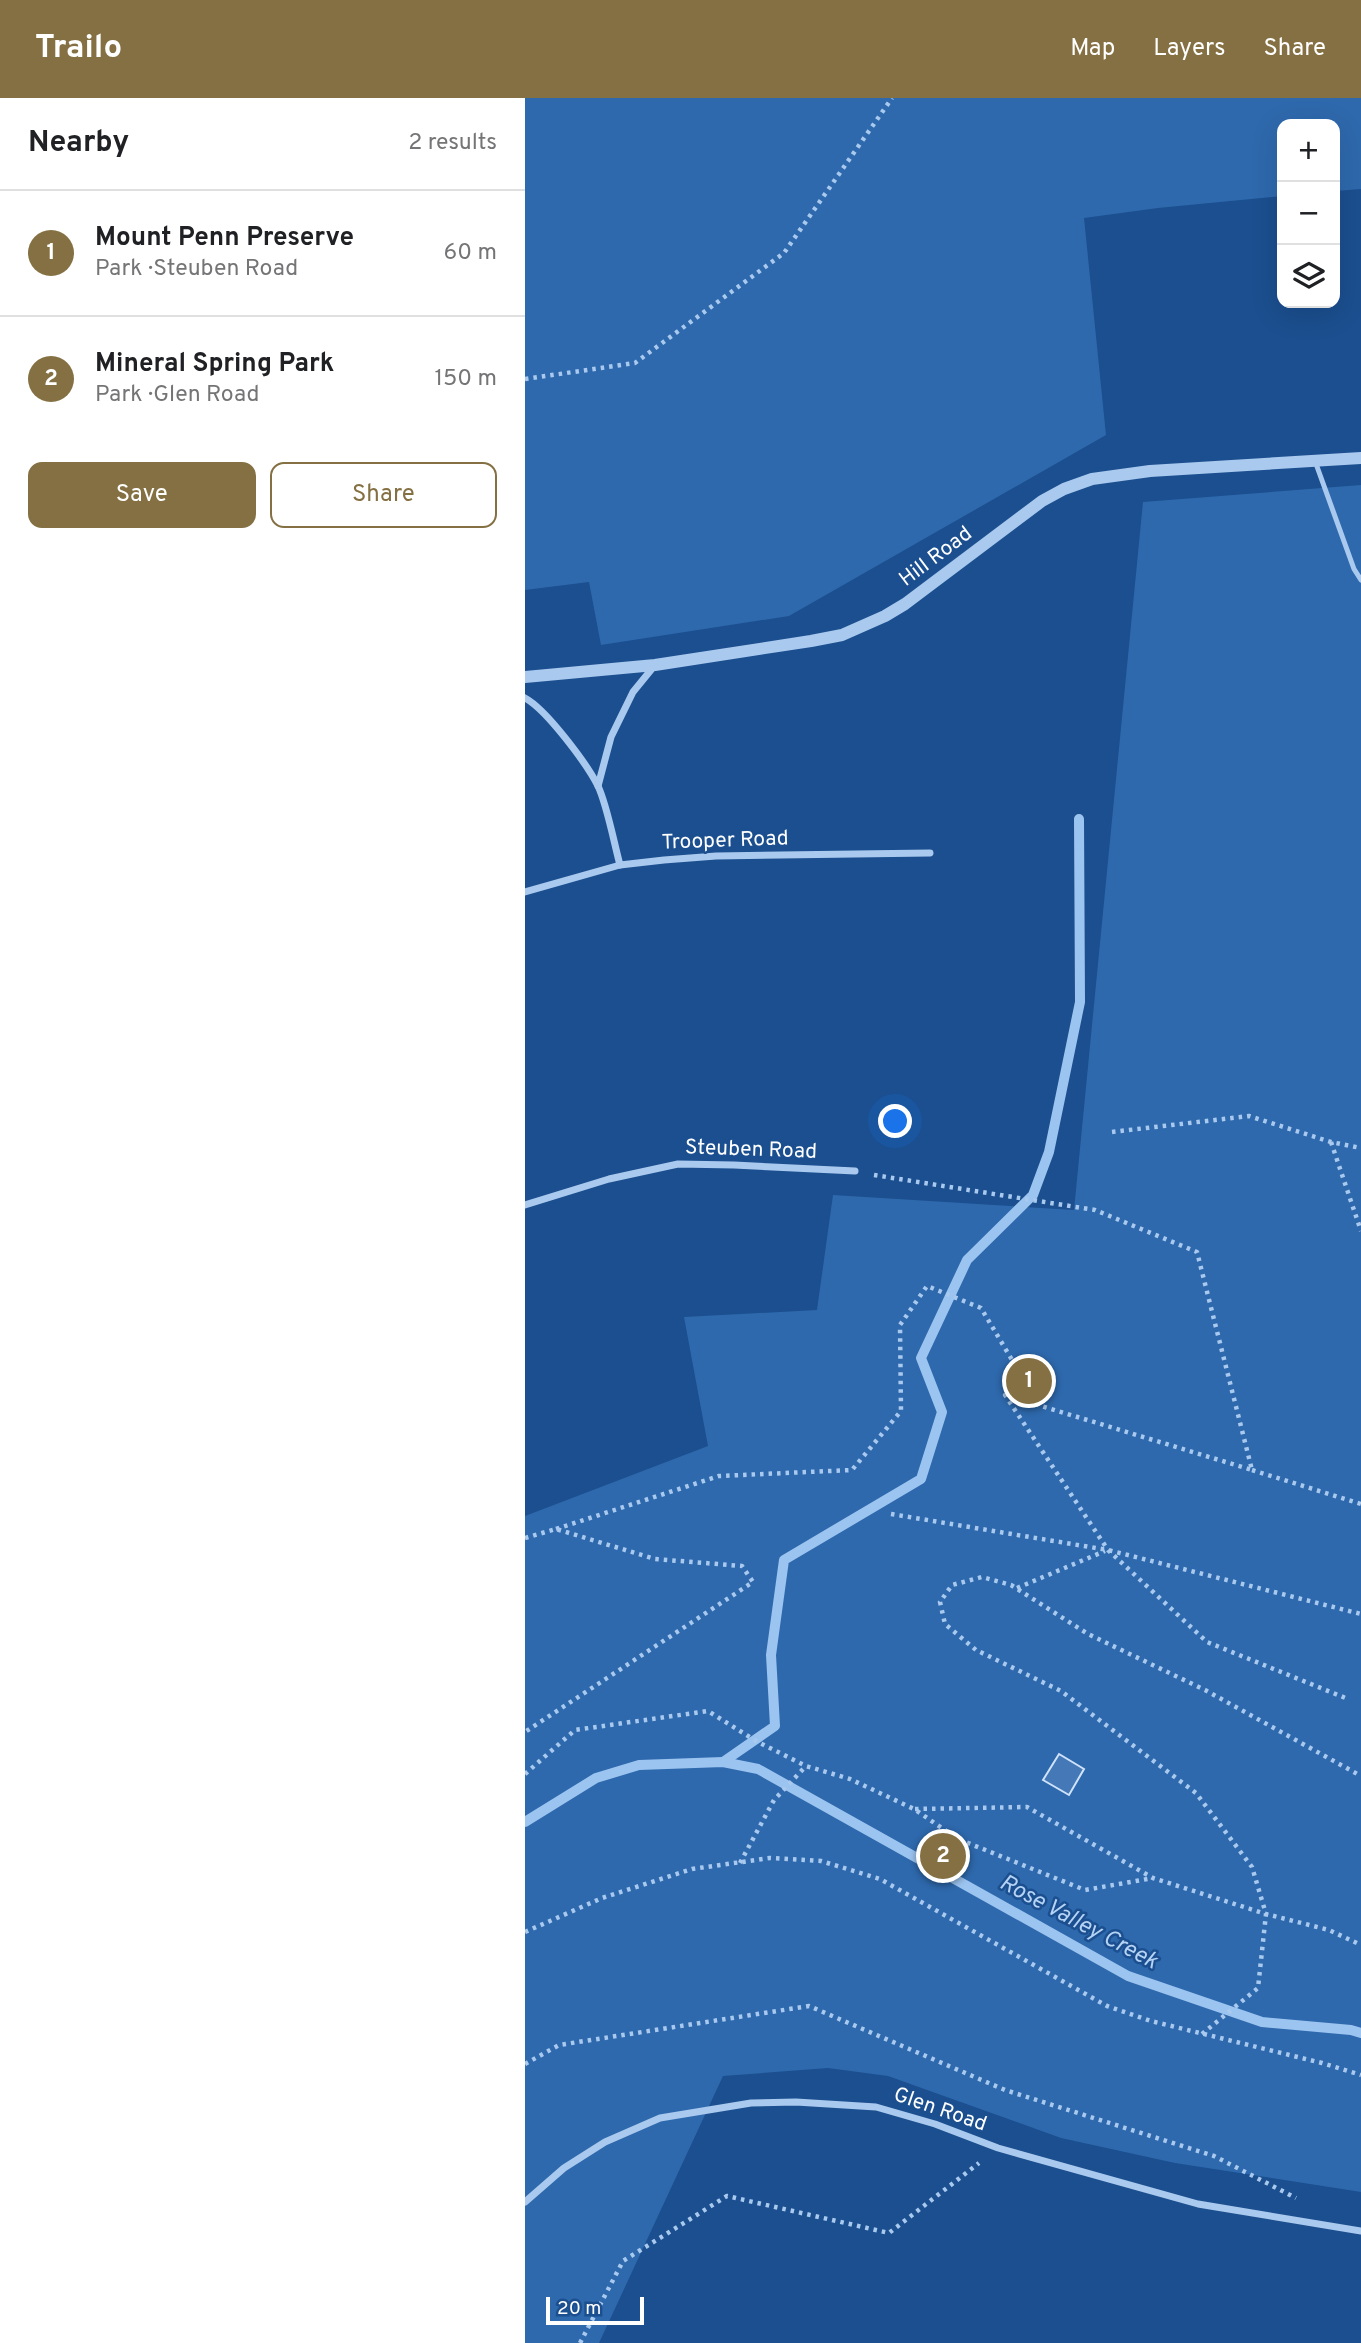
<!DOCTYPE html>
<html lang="en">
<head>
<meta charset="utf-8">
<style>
	:root { --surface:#fff; --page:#f2f2f2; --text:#202124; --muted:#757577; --line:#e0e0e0; --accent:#847042 }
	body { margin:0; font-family:Overpass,sans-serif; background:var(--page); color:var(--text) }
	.controls { position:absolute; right:21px; top:21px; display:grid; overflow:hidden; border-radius:14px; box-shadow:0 7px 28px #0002 }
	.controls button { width:63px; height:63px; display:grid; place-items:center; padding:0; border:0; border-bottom:2px solid var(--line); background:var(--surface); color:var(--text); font:35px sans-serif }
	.scale { position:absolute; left:21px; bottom:18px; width:98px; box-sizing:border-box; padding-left:7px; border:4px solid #fff; border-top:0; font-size:19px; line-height:24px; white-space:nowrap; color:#fff; -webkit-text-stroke:5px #1b4f8f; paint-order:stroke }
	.you { position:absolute; left:371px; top:1024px; width:24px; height:24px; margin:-18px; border:5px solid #fff; border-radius:50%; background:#1a73e8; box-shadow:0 0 0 10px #1a73e833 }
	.badge { display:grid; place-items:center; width:46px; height:46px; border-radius:50%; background:var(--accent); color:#fff; font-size:23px; font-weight:700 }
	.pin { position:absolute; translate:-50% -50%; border:4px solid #fff; box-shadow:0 2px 7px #0006 }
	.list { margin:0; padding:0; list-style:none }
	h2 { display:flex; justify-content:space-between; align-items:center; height:91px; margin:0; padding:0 28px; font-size:30px }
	h2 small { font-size:23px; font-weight:400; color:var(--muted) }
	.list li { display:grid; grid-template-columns:46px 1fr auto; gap:21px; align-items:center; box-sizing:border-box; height:126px; padding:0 28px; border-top:2px solid var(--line) }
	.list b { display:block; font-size:26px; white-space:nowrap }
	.list p { margin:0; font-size:23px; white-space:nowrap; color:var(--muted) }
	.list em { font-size:23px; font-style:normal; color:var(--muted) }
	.actions { display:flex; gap:14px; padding:21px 28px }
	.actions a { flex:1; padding:16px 0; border:2px solid var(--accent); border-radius:14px; text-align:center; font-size:24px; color:var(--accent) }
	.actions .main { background:var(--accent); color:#fff }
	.icon { flex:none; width:38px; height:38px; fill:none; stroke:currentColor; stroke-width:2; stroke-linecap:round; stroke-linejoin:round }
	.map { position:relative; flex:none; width:836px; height:2245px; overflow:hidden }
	header { display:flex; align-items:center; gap:42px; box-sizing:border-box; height:98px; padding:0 35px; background:var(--accent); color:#fff }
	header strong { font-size:33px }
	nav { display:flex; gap:38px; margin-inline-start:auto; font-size:24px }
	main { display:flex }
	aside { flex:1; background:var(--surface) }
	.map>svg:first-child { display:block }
	.green { fill:#2e69ad }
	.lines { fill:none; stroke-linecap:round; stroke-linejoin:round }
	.stream { stroke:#9cc4f0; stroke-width:10 }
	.building { fill:#4478b7; stroke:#cfe3fa; stroke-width:2 }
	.path { stroke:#a9c9ee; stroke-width:4.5; stroke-dasharray:3.5 5; stroke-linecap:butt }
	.service { stroke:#a9c9ee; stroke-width:5 }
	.minor { stroke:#a9c9ee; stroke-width:7 }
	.tertiary { stroke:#a9c9ee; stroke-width:12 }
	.labels { text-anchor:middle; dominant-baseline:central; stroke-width:5; stroke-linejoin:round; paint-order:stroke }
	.street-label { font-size:21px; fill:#fff; stroke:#1b4f8f }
	.water-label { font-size:23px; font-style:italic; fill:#b5d3f5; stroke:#1b4f8f }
</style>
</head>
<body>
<header>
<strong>Trailo</strong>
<nav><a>Map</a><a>Layers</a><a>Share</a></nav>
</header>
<main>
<aside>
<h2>Nearby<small>2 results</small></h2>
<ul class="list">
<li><span class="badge">1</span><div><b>Mount Penn Preserve</b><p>Park · Steuben Road</p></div><em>60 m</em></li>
<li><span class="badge">2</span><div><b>Mineral Spring Park</b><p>Park · Glen Road</p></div><em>150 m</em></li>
</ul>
<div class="actions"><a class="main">Save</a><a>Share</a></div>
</aside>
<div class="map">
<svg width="836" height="2245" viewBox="0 0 836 2245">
	<rect width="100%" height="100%" fill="#1b4f8f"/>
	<!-- green -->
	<g class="green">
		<path d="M0 0H836V91L810 93V26H757V98L633 110 559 120 581 337 264 518 76 547 64 484 0 492Z"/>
		<path d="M836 387V2094L650 2065 536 2040 363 1978 303 1970 198 1978 74 2245H0V1418L183 1348 159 1219 292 1212 308 1097 549 1112 618 404Z"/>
	</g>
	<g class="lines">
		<!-- stream -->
		<g class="stream">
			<path d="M198 1664 250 1628 246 1557 259 1462 396 1381 417 1314 396 1260 442 1162 508 1097 524 1054 555 904 554 721"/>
			<path d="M0 1724 71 1680 114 1667 198 1664 233 1671 603 1878 737 1924 826 1932 836 1935"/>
		</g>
	</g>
	<!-- building -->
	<path class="building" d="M534 1656 559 1671 544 1697 518 1682Z"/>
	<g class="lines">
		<!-- path -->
		<g class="path">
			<path d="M0 281 110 265 259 155 367 0"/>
			<path d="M587 1034 724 1018 806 1044 836 1050"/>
			<path d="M806 1044 836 1133"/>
			<path d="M349 1077 570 1112 672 1154 727 1372 480 1297 583 1452 682 1544 823 1601"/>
			<path d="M727 1372 836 1406"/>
			<path d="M366 1416 583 1452 836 1516"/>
			<path d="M31 1431 194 1378 327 1372 376 1313 375 1227 402 1188 456 1210 514 1307"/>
			<path d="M0 1440 31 1431 130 1461 217 1468 228 1484 0 1634"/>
			<path d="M492 1490 580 1453"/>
			<path d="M0 1676 50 1632 183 1613 231 1643 281 1668 325 1681 389 1711 433 1741 560 1792 628 1780"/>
			<path d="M390 1711 502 1709 628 1780 741 1816 804 1832 836 1847"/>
			<path d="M215 1765 249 1702 281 1668"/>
			<path d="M0 1834 77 1800 167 1771 245 1760 296 1763 355 1781 582 1908 626 1923 797 1965 836 1977"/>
			<path d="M677 1936 733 1890 741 1816 727 1769 671 1695 536 1593 451 1552 420 1526 415 1504 427 1487 457 1479 486 1487 563 1536 680 1592 836 1678"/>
			<path d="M0 1966 34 1947 284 1908 480 1992 689 2058 771 2100"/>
			<path d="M55 2245 98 2163 202 2098 364 2135 454 2065"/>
		</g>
		<!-- service -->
		<path class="service" d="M790 363 829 471 836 482"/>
		<!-- minor -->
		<g class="minor">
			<path d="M0 600C21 611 62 666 73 688 82 707 89 745 95 767"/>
			<path d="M73 688 86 639 108 594 130 567"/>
			<path d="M0 794 95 767 139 762 191 758 405 755"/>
			<path d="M0 1107 84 1081 153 1066 209 1067 330 1073"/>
			<path d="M0 2104 39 2070 80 2044 135 2020 226 2005 271 2004 351 2009 410 2026 473 2050 673 2106 836 2133"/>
		</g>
		<!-- tertiary -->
		<path class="tertiary" d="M0 579 130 567 286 543 317 537 360 518 380 506 517 403 539 391 567 381 625 373 836 360"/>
	</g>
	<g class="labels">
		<!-- street labels -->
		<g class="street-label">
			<text transform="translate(411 459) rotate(-37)">Hill Road</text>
			<text transform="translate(200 743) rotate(-2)">Trooper Road</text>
			<text transform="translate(226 1052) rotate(2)">Steuben Road</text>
			<text transform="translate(415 2012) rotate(19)">Glen Road</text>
		</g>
		<!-- water labels -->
		<g class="water-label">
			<text transform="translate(553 1825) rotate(28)">Rose Valley Creek</text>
		</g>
	</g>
</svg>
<div class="controls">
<button>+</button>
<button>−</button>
<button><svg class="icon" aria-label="layers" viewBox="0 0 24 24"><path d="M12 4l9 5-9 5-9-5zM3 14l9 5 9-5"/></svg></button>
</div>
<div class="scale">20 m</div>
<div class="you"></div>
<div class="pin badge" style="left:504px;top:1283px">1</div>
<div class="pin badge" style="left:418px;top:1758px">2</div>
</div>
</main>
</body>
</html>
